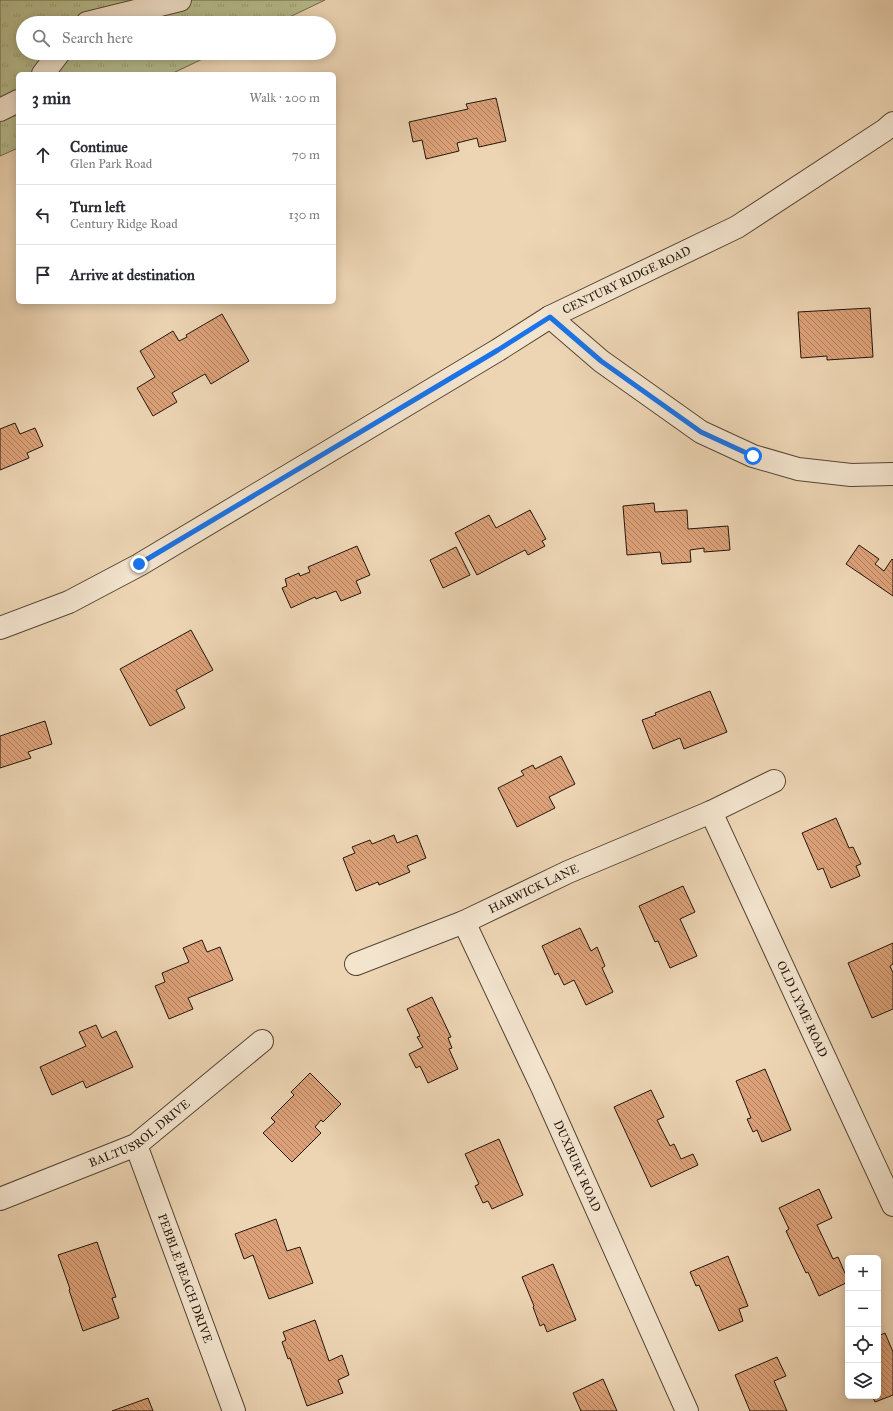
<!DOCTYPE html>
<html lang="en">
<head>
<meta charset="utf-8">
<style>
	:root { --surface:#fff; --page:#f7f7f7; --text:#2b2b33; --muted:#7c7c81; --line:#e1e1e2 }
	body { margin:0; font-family:"IM FELL Great Primer",serif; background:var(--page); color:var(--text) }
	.controls { position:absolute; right:12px; bottom:12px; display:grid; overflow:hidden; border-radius:6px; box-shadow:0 2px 10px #0003 }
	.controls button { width:36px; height:36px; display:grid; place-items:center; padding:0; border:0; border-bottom:1px solid var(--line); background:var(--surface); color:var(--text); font:20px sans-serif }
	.stop { position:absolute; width:12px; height:12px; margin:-9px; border:3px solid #1a73e8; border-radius:50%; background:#fff }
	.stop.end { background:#1a73e8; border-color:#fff; box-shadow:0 1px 4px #0008 }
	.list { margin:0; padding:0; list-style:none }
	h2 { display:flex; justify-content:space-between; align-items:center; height:52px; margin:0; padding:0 16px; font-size:17px }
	h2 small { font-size:13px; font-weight:400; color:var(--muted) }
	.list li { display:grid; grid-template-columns:26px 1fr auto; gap:12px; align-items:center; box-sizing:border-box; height:60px; padding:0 16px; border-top:1px solid var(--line) }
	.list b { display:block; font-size:15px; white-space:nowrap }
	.list p { margin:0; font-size:13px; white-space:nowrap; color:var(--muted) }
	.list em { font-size:13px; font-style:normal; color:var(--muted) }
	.icon { flex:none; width:22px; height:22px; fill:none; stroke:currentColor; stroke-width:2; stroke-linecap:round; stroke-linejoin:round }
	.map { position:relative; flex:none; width:893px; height:1411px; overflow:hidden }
	.search { position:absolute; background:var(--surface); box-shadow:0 2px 10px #0003; left:16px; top:16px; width:320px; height:44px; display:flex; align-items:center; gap:10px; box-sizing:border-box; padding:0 14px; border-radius:22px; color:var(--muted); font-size:15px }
	.panel { position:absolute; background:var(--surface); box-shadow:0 2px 10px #0003; left:16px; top:72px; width:320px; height:232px; border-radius:6px }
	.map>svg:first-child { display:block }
	.grass { fill:url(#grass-tufts); stroke:#6e6a4c }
	.building { fill:url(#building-back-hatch); stroke:#24160b }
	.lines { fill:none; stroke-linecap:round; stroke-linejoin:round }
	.minor-casing { stroke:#564635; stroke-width:24 }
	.minor { stroke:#f3e4ce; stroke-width:22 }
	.route { stroke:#1a73e8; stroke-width:5 }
	.labels { text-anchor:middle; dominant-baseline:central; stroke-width:3; stroke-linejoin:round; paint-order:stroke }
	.street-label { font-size:12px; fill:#24160b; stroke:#f3e4ce }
</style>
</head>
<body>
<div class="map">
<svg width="893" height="1411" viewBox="0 0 893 1411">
	<defs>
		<pattern id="grass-tufts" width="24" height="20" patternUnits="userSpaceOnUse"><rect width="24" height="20" fill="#b7bd8e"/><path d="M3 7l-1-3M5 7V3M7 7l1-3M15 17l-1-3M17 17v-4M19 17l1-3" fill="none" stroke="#9da279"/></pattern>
		<pattern id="building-back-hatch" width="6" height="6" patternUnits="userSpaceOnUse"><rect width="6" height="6" fill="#dca178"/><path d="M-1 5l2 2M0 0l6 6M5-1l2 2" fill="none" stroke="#b28261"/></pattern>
	</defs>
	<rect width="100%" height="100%" fill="#edd5b4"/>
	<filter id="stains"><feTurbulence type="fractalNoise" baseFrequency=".005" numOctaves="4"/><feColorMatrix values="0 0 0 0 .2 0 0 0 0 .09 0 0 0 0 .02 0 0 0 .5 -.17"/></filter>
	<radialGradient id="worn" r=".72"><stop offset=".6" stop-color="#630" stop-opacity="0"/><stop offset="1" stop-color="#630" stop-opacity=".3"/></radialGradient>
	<!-- grass -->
	<path class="grass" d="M0 0H325L277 23H23V53H215L171 74H18V148L0 156Z"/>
	<!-- building -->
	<g class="building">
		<path d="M496 98 506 141 479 147 477 138 457 143 459 151 426 159 422 140 413 142 409 122 468 109 466 104Z"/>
		<path d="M870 308 873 357 827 360V356L801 358 798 312Z"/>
		<path d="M222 314 249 361 211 384 205 374 172 393 177 402 153 416 137 388 155 377 140 351 173 331 179 341 187 337 186 335Z"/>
		<path d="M15 423 20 434 35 428 43 446 27 453 29 458 0 470V429Z"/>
		<path d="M654 503 655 512 687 510 688 529 728 526 730 550 704 552V548L690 550 691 562 662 564 660 552 627 555 623 506Z"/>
		<path d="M530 510 546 539 542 541 545 546 528 555 525 550 477 575 455 533 489 515 496 528Z"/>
		<path d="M859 545 879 559 875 564 884 571 892 559 893 560V596L846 564Z"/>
		<path d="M357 546 370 575 356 581 361 593 341 601 336 591 316 599 315 597 291 608 282 588 287 586 285 579 299 573 300 576 310 572 308 567Z"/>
		<path d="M456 547 470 575 443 588 430 560Z"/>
		<path d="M191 630 213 670 176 690 185 708 150 726 120 669Z"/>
		<path d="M710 691 727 732 684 749 680 738 653 749 642 720 656 715 655 713Z"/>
		<path d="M45 721 52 744 28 752 31 758 0 768V736Z"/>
		<path d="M561 756 575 784 549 797 555 808 517 827 498 788 524 775 521 771 533 765 535 769Z"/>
		<path d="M836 818 849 848 853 847 861 864 856 866 860 876 831 888 823 868 818 870 802 833Z"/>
		<path d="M394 835 397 843 417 835 426 858 407 866 410 872 379 885 378 882 356 891 343 858 355 853 352 847 370 840 372 844Z"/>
		<path d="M683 886 695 912 680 919 697 956 670 968 658 941 655 942 639 906Z"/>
		<path d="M580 928 591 951 597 947 605 966 602 968 613 992 586 1005 574 980 564 985 558 973 555 975 542 946Z"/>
		<path d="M202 940 207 952 220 947 233 980 188 998 193 1009 169 1019 155 986 165 982 162 973 189 962 183 948Z"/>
		<path d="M893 943V964L890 966 893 973V1009L872 1018 848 963Z"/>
		<path d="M432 997 451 1037 448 1038 452 1048 449 1049 458 1069 428 1083 420 1066 416 1068 409 1054 423 1047 417 1037 420 1036 407 1009Z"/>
		<path d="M96 1025 102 1038 116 1031 133 1067 86 1088 83 1081 52 1095 40 1067 86 1046 79 1032Z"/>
		<path d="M765 1069 791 1130 762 1142 757 1130 753 1132 747 1119 751 1118 736 1081Z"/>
		<path d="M310 1073 341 1104 323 1122 321 1120 315 1127 321 1133 292 1162 263 1133 275 1122 271 1118 294 1095 291 1092Z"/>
		<path d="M651 1090 664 1117 657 1120 670 1146 674 1144 681 1159 693 1154 698 1165 651 1187 614 1107Z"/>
		<path d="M499 1139 523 1195 492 1209 488 1201 483 1203 475 1186 479 1184 465 1154Z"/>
		<path d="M819 1189 832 1218 817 1225 833 1259 838 1257 848 1280V1282L819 1296 808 1272 806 1273 786 1231 789 1229 779 1208Z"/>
		<path d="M276 1219 287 1251 300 1247 313 1283 269 1299 253 1255 244 1259 235 1234Z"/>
		<path d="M97 1242 116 1297 112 1298 119 1318 83 1331 69 1290 70 1289 58 1255Z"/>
		<path d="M728 1256 748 1306 739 1309 743 1321 719 1331 699 1285 696 1286 690 1272Z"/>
		<path d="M553 1264 576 1320 547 1332 544 1324 540 1326 533 1307 534 1306 522 1277Z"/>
		<path d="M315 1320 329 1361 342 1355 349 1375 338 1380 343 1393 307 1406 290 1358 288 1359 282 1342 286 1340 283 1332Z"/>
		<path d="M885 1333 893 1352V1395L875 1402 872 1396H878V1336Z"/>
		<path d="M777 1357 786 1376 774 1381 787 1411H750L735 1375Z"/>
		<path d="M603 1379 617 1411H581L573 1393Z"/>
		<path d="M148 1398 153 1411H112Z"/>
	</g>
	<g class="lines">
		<defs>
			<g id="minor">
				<path d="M87 23 180 0"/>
				<path d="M43 74 59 53"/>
				<path d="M0 110 18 101"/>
				<path d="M550 317 601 361 701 432 753 456 798 469 851 475 893 474"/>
				<path id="s1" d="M0 628 69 602 139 565 498 350 550 317 737 227 885 130 893 123"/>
				<path id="s2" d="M711 812 893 1205"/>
				<path id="s3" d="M464 922 542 1087 687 1411"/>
				<path id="s4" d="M356 964 464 922 568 872 711 812 774 781"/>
				<path id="s5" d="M136 1145 234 1411"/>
				<path id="s6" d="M0 1199 136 1145 262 1041"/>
			</g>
		</defs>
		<!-- minor casing -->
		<use href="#minor" class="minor-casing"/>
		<!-- minor -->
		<use href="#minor" class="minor"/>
	</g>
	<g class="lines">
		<!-- route -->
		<path class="route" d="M139 564 498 350 550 317 601 361 701 432 753 456"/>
	</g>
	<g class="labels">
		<!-- street labels -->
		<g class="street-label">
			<text stroke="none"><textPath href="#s1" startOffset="718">CENTURY RIDGE ROAD</textPath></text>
			<text stroke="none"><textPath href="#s4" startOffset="193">HARWICK LANE</textPath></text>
			<text stroke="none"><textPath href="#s2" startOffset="217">OLD LYME ROAD</textPath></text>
			<text stroke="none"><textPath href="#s6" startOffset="155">BALTUSROL DRIVE</textPath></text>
			<text stroke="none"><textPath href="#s3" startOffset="269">DUXBURY ROAD</textPath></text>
			<text stroke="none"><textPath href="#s5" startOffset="142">PEBBLE BEACH DRIVE</textPath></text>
		</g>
	</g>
	<rect width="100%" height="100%" filter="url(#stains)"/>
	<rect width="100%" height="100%" fill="url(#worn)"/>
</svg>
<div class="controls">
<button>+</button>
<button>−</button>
<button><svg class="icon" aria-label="locate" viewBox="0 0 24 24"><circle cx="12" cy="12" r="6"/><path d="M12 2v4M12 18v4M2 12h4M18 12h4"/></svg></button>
<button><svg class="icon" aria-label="layers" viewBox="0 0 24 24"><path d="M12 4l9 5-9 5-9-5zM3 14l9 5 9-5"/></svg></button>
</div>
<div class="stop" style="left:753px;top:456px"></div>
<div class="stop end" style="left:139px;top:564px"></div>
<div class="search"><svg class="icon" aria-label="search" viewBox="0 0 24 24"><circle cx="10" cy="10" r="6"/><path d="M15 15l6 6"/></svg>Search here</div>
<section class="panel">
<h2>3 min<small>Walk · 200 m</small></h2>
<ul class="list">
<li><svg class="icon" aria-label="ahead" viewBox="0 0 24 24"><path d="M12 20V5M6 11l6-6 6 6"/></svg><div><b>Continue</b><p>Glen Park Road</p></div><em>70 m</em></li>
<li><svg class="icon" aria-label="left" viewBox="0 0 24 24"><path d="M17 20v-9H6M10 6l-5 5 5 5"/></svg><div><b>Turn left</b><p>Century Ridge Road</p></div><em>130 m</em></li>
<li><svg class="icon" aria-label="arrive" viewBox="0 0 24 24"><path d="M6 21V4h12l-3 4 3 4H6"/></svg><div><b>Arrive at destination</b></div></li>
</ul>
</section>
</div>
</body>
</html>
